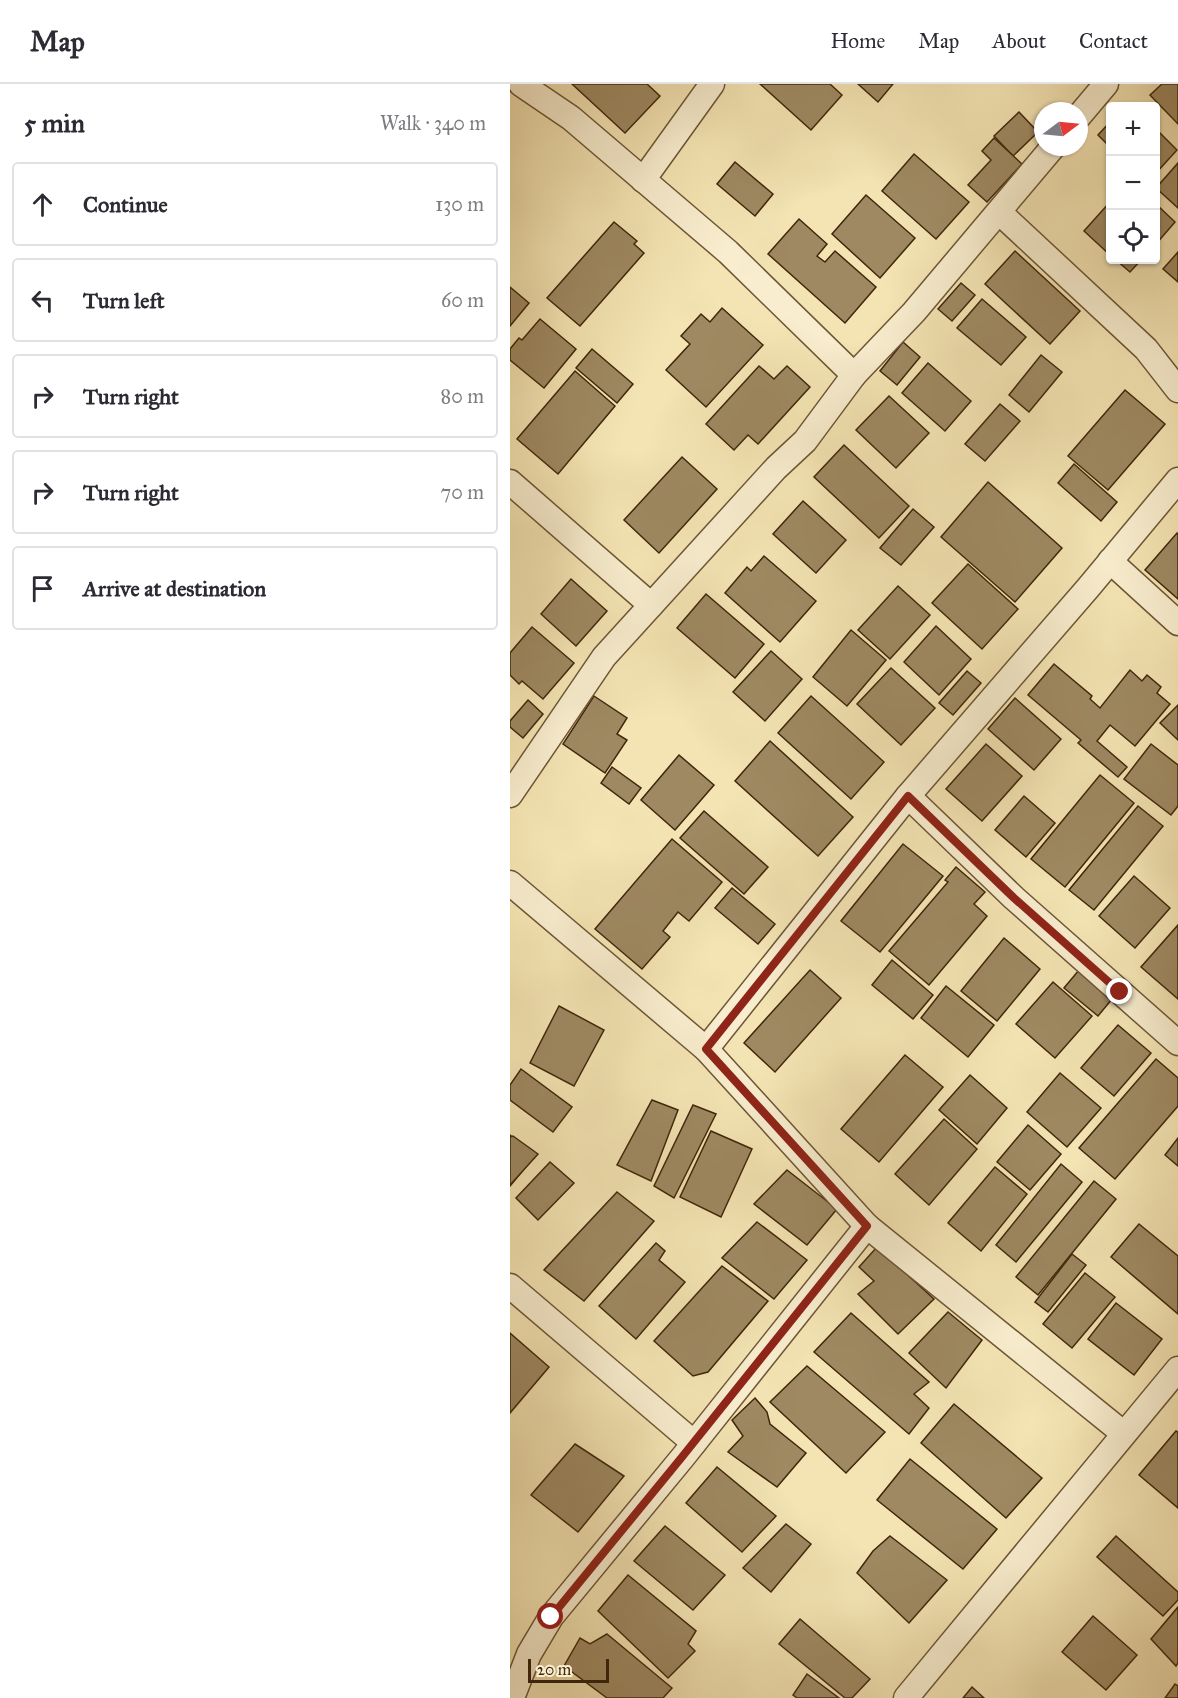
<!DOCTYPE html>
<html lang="en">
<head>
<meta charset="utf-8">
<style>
	:root { --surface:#fff; --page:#f2f2f3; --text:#2b2b33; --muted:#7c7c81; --line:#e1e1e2 }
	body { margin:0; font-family:"IM FELL Great Primer",serif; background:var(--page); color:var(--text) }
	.controls { position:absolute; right:18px; top:18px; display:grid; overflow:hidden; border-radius:6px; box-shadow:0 2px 4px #0004 }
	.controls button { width:54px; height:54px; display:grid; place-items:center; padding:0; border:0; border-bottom:2px solid var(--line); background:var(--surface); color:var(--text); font:30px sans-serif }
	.compass { position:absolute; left:524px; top:18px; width:54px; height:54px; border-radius:50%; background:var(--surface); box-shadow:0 2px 4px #0004; rotate:74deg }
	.scale { position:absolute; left:18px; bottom:15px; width:81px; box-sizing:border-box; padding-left:6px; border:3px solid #40270b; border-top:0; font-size:16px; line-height:21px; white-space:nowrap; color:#40270b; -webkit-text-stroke:4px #f8edce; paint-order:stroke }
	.stop { position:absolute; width:18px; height:18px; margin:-14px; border:4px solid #8f2418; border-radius:50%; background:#fff }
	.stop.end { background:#8f2418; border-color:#fff; box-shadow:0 2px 6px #0008 }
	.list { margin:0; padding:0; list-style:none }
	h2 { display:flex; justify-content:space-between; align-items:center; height:78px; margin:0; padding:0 24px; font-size:26px }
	h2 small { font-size:20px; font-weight:400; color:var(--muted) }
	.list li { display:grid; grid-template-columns:39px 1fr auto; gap:18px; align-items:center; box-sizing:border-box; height:84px; margin:0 12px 12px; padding:0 12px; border:2px solid var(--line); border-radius:6px }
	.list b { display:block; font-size:22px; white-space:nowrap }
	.list em { font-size:20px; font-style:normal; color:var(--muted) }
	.icon { flex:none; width:33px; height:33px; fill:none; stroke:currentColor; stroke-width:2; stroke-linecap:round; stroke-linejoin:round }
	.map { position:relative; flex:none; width:668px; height:1614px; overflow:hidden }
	header { display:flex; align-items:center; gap:36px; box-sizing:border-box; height:84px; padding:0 30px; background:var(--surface); border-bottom:2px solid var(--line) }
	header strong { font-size:28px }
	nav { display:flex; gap:33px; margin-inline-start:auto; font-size:21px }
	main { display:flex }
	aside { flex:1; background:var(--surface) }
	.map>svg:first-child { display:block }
	.building { fill:#9e8962; stroke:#40270b; stroke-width:1.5 }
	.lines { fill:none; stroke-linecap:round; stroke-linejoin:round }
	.street-casing { stroke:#6d5635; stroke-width:27 }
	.street { stroke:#f8edce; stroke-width:24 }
	.route { stroke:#8f2418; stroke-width:8 }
</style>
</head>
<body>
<header>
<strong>Map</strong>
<nav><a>Home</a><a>Map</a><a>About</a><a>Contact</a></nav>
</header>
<main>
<aside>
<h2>5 min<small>Walk · 340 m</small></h2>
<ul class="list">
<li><svg class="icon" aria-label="ahead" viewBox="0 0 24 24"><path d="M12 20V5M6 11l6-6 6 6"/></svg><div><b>Continue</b></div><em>130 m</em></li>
<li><svg class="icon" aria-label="left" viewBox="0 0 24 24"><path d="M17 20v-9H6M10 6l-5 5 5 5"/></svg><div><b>Turn left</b></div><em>60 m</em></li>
<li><svg class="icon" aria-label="right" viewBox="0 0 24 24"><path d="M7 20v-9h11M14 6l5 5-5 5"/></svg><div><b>Turn right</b></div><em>80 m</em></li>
<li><svg class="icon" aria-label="right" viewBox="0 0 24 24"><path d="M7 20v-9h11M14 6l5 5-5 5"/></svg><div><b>Turn right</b></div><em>70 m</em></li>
<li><svg class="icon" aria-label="arrive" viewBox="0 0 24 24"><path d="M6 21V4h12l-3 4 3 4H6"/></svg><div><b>Arrive at destination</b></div></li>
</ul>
</aside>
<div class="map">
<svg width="668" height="1614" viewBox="0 0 668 1614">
	<rect width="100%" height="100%" fill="#f4e4b3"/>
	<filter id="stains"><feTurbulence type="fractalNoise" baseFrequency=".00333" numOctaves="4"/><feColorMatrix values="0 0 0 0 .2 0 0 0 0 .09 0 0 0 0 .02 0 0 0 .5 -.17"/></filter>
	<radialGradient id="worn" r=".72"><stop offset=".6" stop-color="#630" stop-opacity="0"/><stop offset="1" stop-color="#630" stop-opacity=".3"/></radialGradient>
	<!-- building -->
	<g class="building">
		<path d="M62 0H137L150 12 115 49Z"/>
		<path d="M250 0H320L332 11 301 46Z"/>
		<path d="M348 0H383L368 18Z"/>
		<path d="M652 0H668V40L640 11Z"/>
		<path d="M509 28 528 48 503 72 484 52Z"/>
		<path d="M600 38V63L588 51Z"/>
		<path d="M646 45 667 66 646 89Z"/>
		<path d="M484 54 512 80 477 118 458 101 481 76 472 67Z"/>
		<path d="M404 70 459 118 426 155 372 107Z"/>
		<path d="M225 78 263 110 245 132 207 100Z"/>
		<path d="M668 79V124L646 104Z"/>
		<path d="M356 111 405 154 370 194 322 150Z"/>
		<path d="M600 118V171L574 147Z"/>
		<path d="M646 120 665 138 646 160Z"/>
		<path d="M289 135 317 160 307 172 315 178 325 167 366 203 335 239 258 170Z"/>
		<path d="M104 138 127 157 124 160 134 169 70 242 37 214Z"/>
		<path d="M505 167 570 227 540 260 475 200Z"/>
		<path d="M668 168V198L653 185Z"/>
		<path d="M606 176H631L620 188Z"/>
		<path d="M451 199 465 211 442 237 428 225Z"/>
		<path d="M0 203 19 219 0 242Z"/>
		<path d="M472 215 516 253 491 281 447 244Z"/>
		<path d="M212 224 253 261 196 323 156 286 180 260 171 252 191 230 200 238Z"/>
		<path d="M30 235 66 265 34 304 0 276V265L9 254 12 256Z"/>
		<path d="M393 258 410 273 387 301 370 287Z"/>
		<path d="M82 265 123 300 107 319 66 284Z"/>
		<path d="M531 271 552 288 519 328 499 311Z"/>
		<path d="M418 279 461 317 435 347 392 309Z"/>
		<path d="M249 282 264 295 277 282 300 303 248 360 238 351 224 366 196 340Z"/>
		<path d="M65 287 105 322 48 390 7 355Z"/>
		<path d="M615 306 655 340 598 406 558 372Z"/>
		<path d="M379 312 419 349 386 384 346 346Z"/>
		<path d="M490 320 510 337 475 377 455 360Z"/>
		<path d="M334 361 399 422 369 454 304 393Z"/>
		<path d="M172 373 207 405 149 469 114 436Z"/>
		<path d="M564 380 607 418 591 437 548 399Z"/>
		<path d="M478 398 552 464 505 518 431 453Z"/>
		<path d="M293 417 336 456 306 489 263 450Z"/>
		<path d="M403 425 424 443 391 481 370 464Z"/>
		<path d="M667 449 668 451V515L635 486Z"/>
		<path d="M254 472 306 517 270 558 215 509 237 483 241 487Z"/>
		<path d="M458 480 508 525 472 565 422 519Z"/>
		<path d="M61 495 97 527 66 562 31 530Z"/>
		<path d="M388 502 420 531 380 575 348 546Z"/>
		<path d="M196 510 254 560 225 594 167 544Z"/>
		<path d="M426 542 461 575 429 611 394 578Z"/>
		<path d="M22 543 64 579 33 615 12 597 9 600 0 591V569Z"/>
		<path d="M341 546 376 576 337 622 303 593Z"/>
		<path d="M261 567 292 595 255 637 223 608Z"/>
		<path d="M544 580 582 612 580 615 590 624 620 586 632 597 637 591 651 603 647 609 660 620 625 662 600 641 587 657 617 683 608 693 568 659 571 656 518 611Z"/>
		<path d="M381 584 425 624 391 661 347 620Z"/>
		<path d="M457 587 471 599 443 631 429 619Z"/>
		<path d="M84 612 117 634 107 650 117 656 95 689 53 660Z"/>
		<path d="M301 612 374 678 341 715 268 649Z"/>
		<path d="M505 614 551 655 524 686 478 645Z"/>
		<path d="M18 616 33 630 13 654 0 643V637Z"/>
		<path d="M668 621V656L650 639Z"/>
		<path d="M260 657 343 733 308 772 225 697Z"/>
		<path d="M476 660 512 692 472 737 436 705Z"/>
		<path d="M641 660 668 681V722L661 731 614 695Z"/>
		<path d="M169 671 204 701 165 746 131 716Z"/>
		<path d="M102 683 131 704 119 720 91 699Z"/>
		<path d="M590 691 624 719 555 803 521 775Z"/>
		<path d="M514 712 545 739 516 773 485 746Z"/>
		<path d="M628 722 653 742 584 826 559 806Z"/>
		<path d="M194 727 258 783 234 810 170 754Z"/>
		<path d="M162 755 212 798 179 837 168 828 153 847 160 853 132 885 85 845Z"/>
		<path d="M393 760 433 792 370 868 331 837Z"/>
		<path d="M446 783 475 808 464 820 477 832 419 901 379 867 438 798 435 796Z"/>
		<path d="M624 792 660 824 625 864 589 832Z"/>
		<path d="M222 804 265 840 248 860 205 824Z"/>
		<path d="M668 841V915L631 883Z"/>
		<path d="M494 854 530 885 487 937 451 907Z"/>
		<path d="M382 876 423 911 403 935 362 901Z"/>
		<path d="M300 886 331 914 265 988 234 959Z"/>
		<path d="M569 886 602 915 588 932 554 904Z"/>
		<path d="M543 898 582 932 545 974 506 940Z"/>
		<path d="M436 902 484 941 458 973 411 934Z"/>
		<path d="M49 922 94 946 64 1002 20 979Z"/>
		<path d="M608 941 641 969 604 1012 571 984Z"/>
		<path d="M395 971 433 1003 369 1078 331 1045Z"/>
		<path d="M646 975 668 994V1022L605 1095 569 1064Z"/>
		<path d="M11 985 62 1023 43 1048 0 1016V1001Z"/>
		<path d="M550 989 591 1024 557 1063 517 1028Z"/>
		<path d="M460 991 497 1024 467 1060 429 1026Z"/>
		<path d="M142 1016 168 1026 141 1097 107 1081Z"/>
		<path d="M183 1021 206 1030 164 1114 144 1102Z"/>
		<path d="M434 1035 467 1065 419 1121 385 1090Z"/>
		<path d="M518 1041 551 1070 520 1106 487 1078Z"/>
		<path d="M201 1047 242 1065 211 1133 170 1113Z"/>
		<path d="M0 1051 25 1072 0 1102Z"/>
		<path d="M3 1052 28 1070 0 1101V1053Z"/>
		<path d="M668 1054V1082L655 1071Z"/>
		<path d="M40 1078 64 1099 28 1136 6 1114Z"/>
		<path d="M551 1080 572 1098 506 1178 486 1161Z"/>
		<path d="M485 1083 517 1110 471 1167 438 1139Z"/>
		<path d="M277 1086 327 1125 297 1161 244 1120Z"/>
		<path d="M584 1097 606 1115 528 1211 506 1193Z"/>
		<path d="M107 1108 144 1137 74 1217 34 1186Z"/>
		<path d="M247 1138 297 1176 264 1215 212 1174Z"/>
		<path d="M629 1140 668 1172V1230L601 1173Z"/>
		<path d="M146 1159 155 1167 149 1176 175 1198 126 1255 89 1222Z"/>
		<path d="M367 1163 424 1215 388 1250 348 1210 364 1197 349 1183Z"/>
		<path d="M562 1170 576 1181 538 1228 525 1218Z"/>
		<path d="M212 1182 258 1217 198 1288 183 1292 144 1257Z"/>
		<path d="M575 1189 605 1213 562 1264 533 1240Z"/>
		<path d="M606 1219 652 1255 624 1291 578 1255Z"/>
		<path d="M438 1228 472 1256 436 1304 399 1269Z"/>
		<path d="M341 1229 419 1298 404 1310 419 1324 399 1350 304 1268Z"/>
		<path d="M0 1249 39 1283 0 1329Z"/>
		<path d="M297 1282 375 1348 336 1389 260 1318Z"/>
		<path d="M245 1314 257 1328 260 1340 296 1369 267 1403 218 1368 233 1352 222 1336Z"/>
		<path d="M444 1320 532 1394 496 1434 411 1359Z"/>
		<path d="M666 1347 668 1348V1424L629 1391Z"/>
		<path d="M65 1360 114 1392 68 1448 21 1411Z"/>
		<path d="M400 1375 487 1445 453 1485 367 1416Z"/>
		<path d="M207 1383 266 1432 232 1468 176 1419Z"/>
		<path d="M276 1440 301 1460 261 1508 233 1484Z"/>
		<path d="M155 1442 215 1491 183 1526 124 1477Z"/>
		<path d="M380 1452 437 1496 399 1539 347 1489 363 1467Z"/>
		<path d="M606 1452 668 1508V1516L653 1532 587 1473Z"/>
		<path d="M118 1491 186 1547 178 1560 185 1567 158 1594 88 1527Z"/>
		<path d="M668 1523V1579L666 1582 641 1555Z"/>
		<path d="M583 1532 627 1571 596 1606 552 1568Z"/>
		<path d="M290 1535 360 1595 342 1614H335L269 1560Z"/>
		<path d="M97 1550 162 1604 153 1614H97L54 1582 70 1554 80 1560Z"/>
		<path d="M297 1590 329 1614H287L283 1611Z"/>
		<path d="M665 1600 668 1602V1614H655Z"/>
		<path d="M462 1603 474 1614H453Z"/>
	</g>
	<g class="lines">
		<defs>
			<g id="street">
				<path d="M11 0 61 34 218 168 344 291"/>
				<path d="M569 32 596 0"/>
				<path d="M133 96 202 0"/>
				<path d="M489 128 636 265 668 306"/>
				<path d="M0 398 141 521"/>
				<path d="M600 477 668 539"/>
				<path d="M0 711 94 573 266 384 295 357 344 291 404 228 543 63"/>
				<path d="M398 712 504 814 668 959"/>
				<path d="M0 799 196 965 357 1142 613 1349"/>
				<path d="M196 965 398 712 578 504 668 396"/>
				<path d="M0 1202 184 1359"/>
				<path d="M2 1614 19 1570 41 1533 173 1373 357 1142"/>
				<path d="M396 1614 668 1285"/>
			</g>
		</defs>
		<!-- street casing -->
		<use href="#street" class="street-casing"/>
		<!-- street -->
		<use href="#street" class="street"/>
	</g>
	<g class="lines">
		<!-- route -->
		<path class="route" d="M41 1533 172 1373 357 1142 196 965 398 712 504 814 610 908"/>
	</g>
	<rect width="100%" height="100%" filter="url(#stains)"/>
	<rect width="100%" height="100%" fill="url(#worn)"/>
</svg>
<div class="controls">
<button>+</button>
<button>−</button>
<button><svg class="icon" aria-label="locate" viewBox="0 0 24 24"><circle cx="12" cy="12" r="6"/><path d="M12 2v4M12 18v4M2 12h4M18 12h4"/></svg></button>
</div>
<svg class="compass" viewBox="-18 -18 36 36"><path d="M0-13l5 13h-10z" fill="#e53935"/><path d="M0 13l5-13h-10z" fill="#7c7c81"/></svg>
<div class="scale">20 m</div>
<div class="stop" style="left:41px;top:1533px"></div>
<div class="stop end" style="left:610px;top:908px"></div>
</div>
</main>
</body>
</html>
